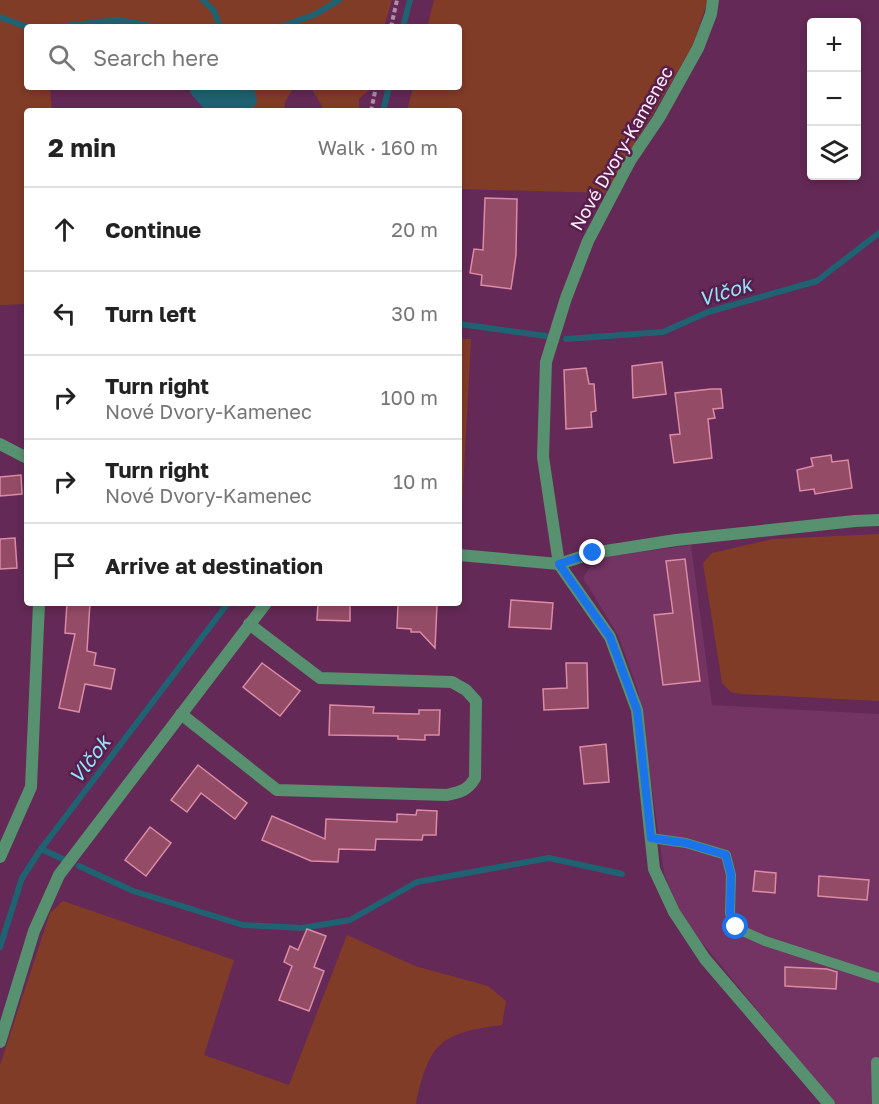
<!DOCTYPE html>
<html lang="en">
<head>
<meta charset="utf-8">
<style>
	:root { --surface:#fff; --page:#f2f2f2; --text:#222; --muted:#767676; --line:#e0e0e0 }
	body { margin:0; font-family:"Golos Text",sans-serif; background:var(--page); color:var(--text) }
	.controls { position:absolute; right:18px; top:18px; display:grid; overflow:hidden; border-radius:6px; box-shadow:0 3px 9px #0003 }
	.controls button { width:54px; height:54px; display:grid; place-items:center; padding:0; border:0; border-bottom:2px solid var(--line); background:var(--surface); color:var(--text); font:30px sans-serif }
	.stop { position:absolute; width:18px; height:18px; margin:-14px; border:4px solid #1a73e8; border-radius:50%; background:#fff }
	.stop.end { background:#1a73e8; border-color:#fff; box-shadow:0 2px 6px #0008 }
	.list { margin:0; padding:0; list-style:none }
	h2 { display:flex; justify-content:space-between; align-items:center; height:78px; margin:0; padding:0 24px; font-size:26px }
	h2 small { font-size:20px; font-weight:400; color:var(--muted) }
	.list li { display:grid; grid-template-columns:39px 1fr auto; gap:18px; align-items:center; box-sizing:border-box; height:84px; padding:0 24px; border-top:2px solid var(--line) }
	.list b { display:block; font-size:22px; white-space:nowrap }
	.list p { margin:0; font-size:20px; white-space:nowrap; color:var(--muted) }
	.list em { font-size:20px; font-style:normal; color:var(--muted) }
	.icon { flex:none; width:33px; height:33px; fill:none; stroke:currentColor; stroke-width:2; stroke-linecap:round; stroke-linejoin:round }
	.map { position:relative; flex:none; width:879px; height:1104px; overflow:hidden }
	.search { position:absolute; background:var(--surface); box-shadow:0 3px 9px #0003; left:24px; top:24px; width:438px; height:66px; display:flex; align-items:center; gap:15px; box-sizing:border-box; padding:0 21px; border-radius:6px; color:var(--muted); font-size:22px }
	.panel { position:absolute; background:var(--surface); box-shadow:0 3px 9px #0003; left:24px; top:108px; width:438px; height:498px; border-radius:6px }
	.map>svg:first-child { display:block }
	.built { fill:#733363 }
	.green { fill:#813c27 }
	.water { fill:#1f6272 }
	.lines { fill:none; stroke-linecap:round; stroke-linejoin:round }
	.stream { stroke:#1f6272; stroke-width:6 }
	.building { fill:#944b66; stroke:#db8ba6; stroke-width:1.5 }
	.path { stroke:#b28ea9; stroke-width:4; stroke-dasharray:4.5 3; stroke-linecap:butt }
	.lane { stroke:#57916f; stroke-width:10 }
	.street { stroke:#57916f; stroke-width:12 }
	.route { stroke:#1a73e8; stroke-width:8 }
	.labels { text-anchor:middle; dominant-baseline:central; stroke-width:5; stroke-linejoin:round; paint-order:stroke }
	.street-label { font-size:18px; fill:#fcedf7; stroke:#581e4b }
	.water-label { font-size:20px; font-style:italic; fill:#8fe3fb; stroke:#581e4b }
</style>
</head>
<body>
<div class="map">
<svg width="879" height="1104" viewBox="0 0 879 1104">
	<rect width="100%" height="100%" fill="#642956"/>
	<!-- built -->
	<path class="built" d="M691 545 712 705 879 714V1104H831L814 1079 682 918 664 873 638 691 618 635 583 578 596 558Z"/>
	<!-- green -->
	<g class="green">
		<path d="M0 0H392L384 27H27V87H50L52 111H27V304L0 305Z"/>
		<path d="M434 0H708L692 47 606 193 459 189V111H407L413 87H459V27H427Z"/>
		<path d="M235 87H294L285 102 284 111H244Z"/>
		<path d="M305 87H372L359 99V111H321L322 106 311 88Z"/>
		<path d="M459 339H471L460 544H459Z"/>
		<path d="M879 534V701L741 694 731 692 722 683 703 563 712 553 773 539Z"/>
		<path d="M63 901 234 960 204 1055 289 1085 347 935 415 966 488 986 506 1001 502 1025C440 1033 429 1043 416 1104H0V1065L50 913Z"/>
	</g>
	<!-- water -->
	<path class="water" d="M189 87H254L257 103 249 111H206L191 94Z"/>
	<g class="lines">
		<!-- stream -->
		<g class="stream">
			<path d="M203 0 214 11 220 27"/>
			<path d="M0 17 27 27"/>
			<path d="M56 27 117 20 158 27"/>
			<path d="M280 27 316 14 339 0"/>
			<path d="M403 27 410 0"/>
			<path d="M383 111 389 87"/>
			<path d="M459 324 546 336"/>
			<path d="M566 339 663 332 708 312 817 281 879 233"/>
			<path d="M41 849 65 860"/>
			<path d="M79 866 133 891 243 925 302 928 350 920 417 882 549 858 622 874"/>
			<path d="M0 947 22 878 41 849 228 603"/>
		</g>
	</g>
	<!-- building -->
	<g class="building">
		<path d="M485 198 517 199 516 255 511 289 481 285 482 275 470 273 474 249 483 250Z"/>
		<path d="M662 362 666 394 633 398 632 366Z"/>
		<path d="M586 368 589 384H594L596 411 591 412 592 427 566 429 564 370Z"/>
		<path d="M711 389H721L723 408 713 409 715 418 708 419 712 458 674 463 670 435 680 434 675 393Z"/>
		<path d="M831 455 832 462 848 460 852 488 815 494 814 489 800 491 797 470 813 466 811 458Z"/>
		<path d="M21 475 22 494 0 496V477Z"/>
		<path d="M15 538 17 568 0 569V539Z"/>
		<path d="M685 559 700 681 663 685 654 615 673 613 666 561Z"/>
		<path d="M511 600 553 603 551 629 509 627Z"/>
		<path d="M67 603H90L87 651 96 653 94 665 115 669 111 689 85 684 79 712 59 708 75 634 65 633Z"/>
		<path d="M318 603H350V621L317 620Z"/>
		<path d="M420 603H436L437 605 435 648 420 632H411V629L397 628 398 604Z"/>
		<path d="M262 663 300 691 280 716 243 687Z"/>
		<path d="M566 663H587L588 708 544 710 543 689 567 688Z"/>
		<path d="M330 705 374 707 373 713 419 714V710H440L439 735H425V740L398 739V736L329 735Z"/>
		<path d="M606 744 609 782 584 784 580 747Z"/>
		<path d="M198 765 247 803 235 819 201 793 187 812 171 800Z"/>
		<path d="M417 810 437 811 436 835H423L422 840 376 839 375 850 339 849 338 862 311 861 262 840 272 816 325 839 326 819 397 822V814L416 815Z"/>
		<path d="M150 827 171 843 146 876 125 860Z"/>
		<path d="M755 871 776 873 775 893 753 891Z"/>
		<path d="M819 876 869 880 867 900 818 896Z"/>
		<path d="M307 929 326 936 314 967 324 971 309 1011 279 1000 292 966 284 962 290 946 298 950Z"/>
		<path d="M785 967 827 969 837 972 836 989 785 986Z"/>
	</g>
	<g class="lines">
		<!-- path -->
		<g class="path">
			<path d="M391 27 397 0"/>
			<path d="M371 111 376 87"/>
		</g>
		<!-- lane -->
		<g class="lane">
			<path d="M651 838 686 843 726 855 731 875 730 913 736 928 765 941 879 978"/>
			<path d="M876 1062 877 1104"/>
		</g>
		<!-- street -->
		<g class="street">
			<path d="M713 0 711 14 698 48 659 118 630 161 588 241 566 298 546 362 543 457 559 564 610 637 637 710 654 869 674 912 705 959 829 1104"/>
			<path d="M0 444 27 458"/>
			<path d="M459 555 559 564 593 553 676 540 855 521 879 520"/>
			<path d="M181 714 277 790 447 795C461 792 468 790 475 778L476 701 466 690 452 682 320 678 249 624"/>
			<path d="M0 857 31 787 39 603"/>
			<path d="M0 1042 34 931 59 875 266 603"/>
		</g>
	</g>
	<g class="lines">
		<!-- route -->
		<path class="route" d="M593 553 559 564 610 637 637 710 651 838 686 843 726 855 731 875 730 913 736 927"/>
	</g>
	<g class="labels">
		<!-- street labels -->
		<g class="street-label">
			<text transform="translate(621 148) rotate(-60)">Nové Dvory-Kamenec</text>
		</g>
		<!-- water labels -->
		<g class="water-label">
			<text transform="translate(725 291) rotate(-17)">Vlčok</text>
			<text transform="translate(89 759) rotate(-53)">Vlčok</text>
		</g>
	</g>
</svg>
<div class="controls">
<button>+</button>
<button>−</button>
<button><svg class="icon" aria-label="layers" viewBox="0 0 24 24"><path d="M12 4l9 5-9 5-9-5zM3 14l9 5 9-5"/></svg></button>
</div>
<div class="stop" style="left:736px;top:927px"></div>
<div class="stop end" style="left:593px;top:553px"></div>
<div class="search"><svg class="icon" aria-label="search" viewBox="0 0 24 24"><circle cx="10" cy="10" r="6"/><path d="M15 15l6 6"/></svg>Search here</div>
<section class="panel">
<h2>2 min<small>Walk · 160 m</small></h2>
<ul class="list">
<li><svg class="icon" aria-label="ahead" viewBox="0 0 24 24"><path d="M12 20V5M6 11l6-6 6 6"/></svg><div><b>Continue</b></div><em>20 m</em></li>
<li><svg class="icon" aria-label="left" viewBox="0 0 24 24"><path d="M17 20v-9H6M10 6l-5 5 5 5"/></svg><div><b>Turn left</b></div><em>30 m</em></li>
<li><svg class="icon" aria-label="right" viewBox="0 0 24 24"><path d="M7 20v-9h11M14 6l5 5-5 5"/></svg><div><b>Turn right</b><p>Nové Dvory-Kamenec</p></div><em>100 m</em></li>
<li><svg class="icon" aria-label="right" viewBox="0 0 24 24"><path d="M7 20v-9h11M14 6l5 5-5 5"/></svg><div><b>Turn right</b><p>Nové Dvory-Kamenec</p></div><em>10 m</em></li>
<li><svg class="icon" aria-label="arrive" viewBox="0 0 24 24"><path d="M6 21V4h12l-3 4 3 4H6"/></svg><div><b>Arrive at destination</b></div></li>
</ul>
</section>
</div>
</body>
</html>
